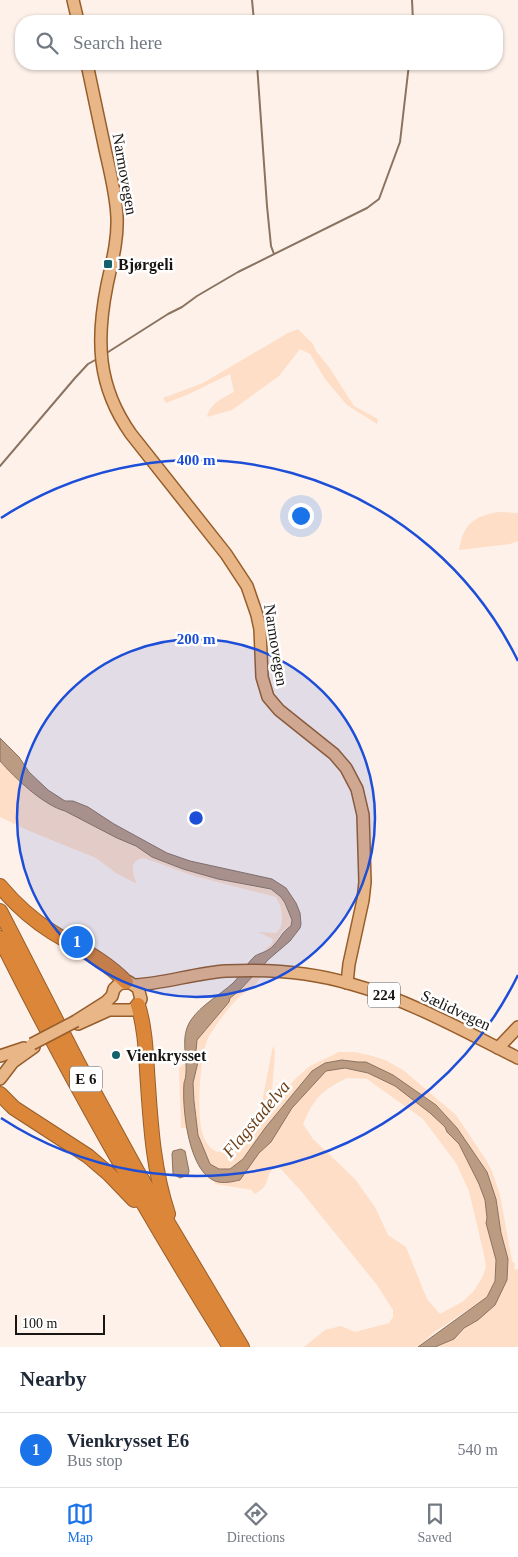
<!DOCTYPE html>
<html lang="en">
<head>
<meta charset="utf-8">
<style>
	:root { --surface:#fff; --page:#f6f6f7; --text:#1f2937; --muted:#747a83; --line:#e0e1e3; --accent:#1a73e8 }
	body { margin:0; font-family:Georgia,serif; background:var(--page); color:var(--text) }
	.scale { position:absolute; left:15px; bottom:12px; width:90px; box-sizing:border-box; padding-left:5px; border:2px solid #181512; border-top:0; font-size:14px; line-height:18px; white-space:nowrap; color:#181512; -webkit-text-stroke:4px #fff; paint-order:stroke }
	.you { position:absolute; left:300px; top:515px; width:18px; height:18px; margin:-12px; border:4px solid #fff; border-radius:50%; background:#1a73e8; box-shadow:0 0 0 8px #1a73e833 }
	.badge { display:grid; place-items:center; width:32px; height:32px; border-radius:50%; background:var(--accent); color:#fff; font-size:16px; font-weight:700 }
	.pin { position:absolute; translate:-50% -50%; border:2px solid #fff; box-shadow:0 1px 5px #0006 }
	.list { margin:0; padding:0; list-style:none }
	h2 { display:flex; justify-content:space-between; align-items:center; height:65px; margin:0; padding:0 20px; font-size:21px }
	h2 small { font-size:16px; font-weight:400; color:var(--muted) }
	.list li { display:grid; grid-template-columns:32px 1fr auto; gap:15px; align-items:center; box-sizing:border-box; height:75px; padding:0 20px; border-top:1px solid var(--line) }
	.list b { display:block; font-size:19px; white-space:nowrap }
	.list p { margin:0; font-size:16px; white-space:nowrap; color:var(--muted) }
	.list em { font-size:16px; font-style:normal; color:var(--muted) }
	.icon { flex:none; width:28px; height:28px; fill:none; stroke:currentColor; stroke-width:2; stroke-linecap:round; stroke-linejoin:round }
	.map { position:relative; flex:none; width:518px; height:1347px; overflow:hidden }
	.search { position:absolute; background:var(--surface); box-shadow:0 1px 4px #0004; left:15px; right:15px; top:15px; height:55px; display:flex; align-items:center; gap:12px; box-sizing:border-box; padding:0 18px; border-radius:20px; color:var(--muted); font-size:19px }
	.sheet { height:140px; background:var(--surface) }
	nav { display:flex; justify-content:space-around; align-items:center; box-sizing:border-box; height:70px; border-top:1px solid var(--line); background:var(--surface); font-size:14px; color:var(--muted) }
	nav a { display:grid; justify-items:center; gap:2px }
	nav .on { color:var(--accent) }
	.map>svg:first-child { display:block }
	.green { fill:#fedec6; fill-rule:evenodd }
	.water { fill:#bb9b82; stroke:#8a7360 }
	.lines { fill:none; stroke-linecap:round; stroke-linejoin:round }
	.stream { stroke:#8a7360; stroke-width:2 }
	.major-casing { stroke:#975e2b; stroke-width:14 }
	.highway-casing { stroke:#975e2b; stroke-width:16 }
	.major { stroke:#e9b688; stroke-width:11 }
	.highway { stroke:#db8638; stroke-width:14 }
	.major-bridge-casing { stroke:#975e2b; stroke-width:14; stroke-linecap:butt }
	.major-bridge { stroke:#e9b688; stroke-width:11 }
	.ring { fill:none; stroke:#1d4ed8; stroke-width:2.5 }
	.poi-dot { fill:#14616c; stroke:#fff; stroke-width:2 }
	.labels { text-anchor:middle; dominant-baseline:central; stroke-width:5; stroke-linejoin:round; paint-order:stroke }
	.shield { fill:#fff; stroke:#5d5b59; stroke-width:1 }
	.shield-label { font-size:15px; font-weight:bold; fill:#181512 }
	.street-label { font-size:16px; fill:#181512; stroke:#fff }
	.poi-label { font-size:16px; font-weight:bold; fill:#181512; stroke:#fff; text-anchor:start }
	.water-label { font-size:18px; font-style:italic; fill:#6e4219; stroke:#fff }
	.centre { fill:#1d4ed8; stroke:#fff; stroke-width:2.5 }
	.ring-label { font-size:15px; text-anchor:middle; font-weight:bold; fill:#1d4ed8; stroke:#fff; stroke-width:5; stroke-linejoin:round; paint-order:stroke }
</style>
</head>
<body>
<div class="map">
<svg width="518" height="1347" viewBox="0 0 518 1347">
	<rect width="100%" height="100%" fill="#fdf1e9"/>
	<!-- green -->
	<g class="green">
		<path d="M298 329 313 344 316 351 329 367 354 406 378 419 377 424 347 405 325 379 310 354 300 349 279 376 232 410 207 417C210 403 223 398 234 392L230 374 189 394 166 403 163 398 203 383 288 333Z"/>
		<path d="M499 512 518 513V541L510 544 459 550C463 524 474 516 499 512Z"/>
		<path d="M0 761C15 778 43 805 65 811L117 838 136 846 152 857 183 869 218 879 272 889 281 897 285 903 292 920 291 926C289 927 286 928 284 930 276 938 274 951 261 954L272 943 273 939 258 932 276 933C286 925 282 907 276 897L194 876 144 858C129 859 132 874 137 884L116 873 96 858 27 830 0 817Z"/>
		<path d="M255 975H261C258 986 245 991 237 999 227 1010 217 1023 209 1036 200 1053 196 1117 203 1135 205 1142 210 1149 217 1152L230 1149 239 1143 261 1117 262 1102 273 1046 275 1052 271 1104 279 1094 283 1093 295 1079 310 1066 339 1052H354L369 1055 385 1060 403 1070 456 1115 486 1160 492 1171 500 1195 512 1261 515 1264 514 1269 518 1270V1347H435L454 1339 464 1328 478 1320 507 1280 508 1259 501 1233 496 1199 481 1162 457 1128 436 1105 366 1062H358L342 1060 312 1071 265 1128 243 1159 230 1169H219L210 1164 198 1135 193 1083 198 1062 196 1051 197 1040 230 998Z"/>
		<path d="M186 1062V1076L184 1083 187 1128H181L179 1068Z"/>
		<path d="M345 1068 368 1073 395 1086 430 1113 445 1127 447 1132 459 1144 479 1184 485 1200 487 1218 486 1223 496 1260 495 1281 487 1297 436 1331 417 1347H304L325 1330 341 1326 355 1332 389 1323 393 1317V1310L377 1285 301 1191 278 1166C263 1171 273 1187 254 1194L252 1190 215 1184V1181L224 1183 240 1180 259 1153 271 1142 292 1108 326 1071ZM347 1078 367 1079 423 1119 456 1163 469 1191 484 1255 486 1267 482 1278 473 1292 462 1302 440 1314 427 1299 406 1247 388 1235 375 1207 355 1179 313 1139 303 1124C315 1097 321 1091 347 1078Z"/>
	</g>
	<!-- water -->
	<g class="water">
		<path d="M0 738 19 757 29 772 48 790 65 801H73L88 807 114 824 167 853 190 861 272 879 286 888 296 903 300 913 301 924 300 928 290 941 269 959 239 991 230 998 229 1002 197 1040 196 1051 198 1062 193 1083 194 1101 198 1135 210 1164 219 1169H230L243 1159 265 1128 312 1071 325 1063 342 1060 358 1062H366L393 1075 436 1105 457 1128 487 1172 496 1199 501 1233 508 1259 507 1280 495 1305 478 1320 464 1328 454 1339 435 1347H418L487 1297 495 1281 496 1260 486 1223 487 1218 485 1200 479 1184 459 1144 447 1132 445 1127 430 1113 395 1086 368 1073 345 1068 326 1071 292 1108 271 1142 259 1153 240 1180C231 1182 220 1185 211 1179 188 1165 182 1108 184 1083 185 1080 186 1076 186 1072 187 1055 180 1036 191 1020 201 1005 220 995 233 983 241 975 247 963 255 956 262 952 268 952 274 945 282 936 281 933 291 926L292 920 285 903 281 897 271 889 218 879 183 869 152 857 136 846 117 838 65 811C43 805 15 778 0 761Z"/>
		<path d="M181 1149 185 1151 189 1171 188 1175 180 1178 173 1174 172 1154 173 1151Z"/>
	</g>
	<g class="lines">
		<!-- stream -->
		<g class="stream">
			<path d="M252 0 254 21"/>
			<path d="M412 0 413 21"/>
			<path d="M257 64 267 206 271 246 274 254"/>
			<path d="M105 354 168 314 182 307 197 296 238 272 367 208 379 199 400 142 409 64"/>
			<path d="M0 466 75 378 88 364 97 359"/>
		</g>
		<defs>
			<g id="major">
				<path d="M73 0 78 21"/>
				<path d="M87 64C93 92 99 121 105 149 110 172 116 194 117 217 118 240 112 262 107 285 96 340 97 386 131 434L226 554 247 586 257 615 260 629 262 677 268 697 279 710 334 754 346 768 357 789 363 815 365 882 363 900 349 964 347 983"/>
				<path d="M136 985C166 983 196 973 226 971 267 969 312 972 351 984 409 1000 464 1031 518 1058"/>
				<path d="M76 1021 106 1002 112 996 114 989 119 984 129 982 138 988 141 999 138 1005 132 1010H109L78 1024"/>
				<path d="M498 1048 518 1027"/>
				<path d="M0 1056 24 1048"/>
				<path d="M0 1079 13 1062 34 1047"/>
			</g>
			<g id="highway">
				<path d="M0 886C15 904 33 920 52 932 78 948 104 959 126 982"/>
				<path d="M0 911 77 1061 137 1171 242 1347"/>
				<path d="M0 938C70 1079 147 1214 230 1347"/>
				<path d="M138 1005C146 1031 146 1059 148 1085 151 1130 154 1172 168 1214"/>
				<path d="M0 1094 14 1108 88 1156 109 1174 134 1200"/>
			</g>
		</defs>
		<!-- major casing -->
		<use href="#major" class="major-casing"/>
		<!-- highway casing -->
		<use href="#highway" class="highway-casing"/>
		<!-- major -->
		<use href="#major" class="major"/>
		<!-- highway -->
		<use href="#highway" class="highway"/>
		<defs>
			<path id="major-bridge" d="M32 1044 76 1021"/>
		</defs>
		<!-- major-bridge casing -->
		<use href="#major-bridge" class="major-bridge-casing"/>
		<!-- major-bridge -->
		<use href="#major-bridge" class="major-bridge"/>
	</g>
	<!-- distance rings -->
	<circle cx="196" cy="818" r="179" fill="#1d4ed8" fill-opacity=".12"/>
	<g class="ring">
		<circle cx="196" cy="818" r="179"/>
		<path d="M518 975A358 358 0 0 1 1 1118M1 518A358 358 0 0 1 518 661"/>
	</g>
	<!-- markers -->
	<g class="poi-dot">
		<rect x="103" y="259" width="10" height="10" rx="2.5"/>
		<circle cx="116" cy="1055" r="5"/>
	</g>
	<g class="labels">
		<!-- shield labels -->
		<g class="shield">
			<rect x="368" y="982.5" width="32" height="25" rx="4"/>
			<rect x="70" y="1066.5" width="32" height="25" rx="4"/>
		</g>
		<g class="shield-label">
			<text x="384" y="995">224</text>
			<text x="86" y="1079">E 6</text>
		</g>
		<!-- street labels -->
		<g class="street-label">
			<text transform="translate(125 174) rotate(80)">Narmovegen</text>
			<text transform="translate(276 645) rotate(81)">Narmovegen</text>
			<text transform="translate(456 1010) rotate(25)">Sælidvegen</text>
		</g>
		<!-- poi labels -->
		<g class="poi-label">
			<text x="118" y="264">Bjørgeli</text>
			<text x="126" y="1055">Vienkrysset</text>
		</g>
		<!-- water labels -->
		<g class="water-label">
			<text transform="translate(256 1119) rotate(-50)">Flagstadelva</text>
		</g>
	</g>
	<circle cx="196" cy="818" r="8" class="centre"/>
	<g class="ring-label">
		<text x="196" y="465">400 m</text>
		<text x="196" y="644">200 m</text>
	</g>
</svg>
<div class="scale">100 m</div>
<div class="you"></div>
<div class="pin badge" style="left:77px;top:942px">1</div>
<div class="search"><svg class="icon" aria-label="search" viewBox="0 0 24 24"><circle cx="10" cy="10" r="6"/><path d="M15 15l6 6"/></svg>Search here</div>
</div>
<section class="sheet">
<h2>Nearby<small></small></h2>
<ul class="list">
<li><span class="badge">1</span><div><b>Vienkrysset E6</b><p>Bus stop</p></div><em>540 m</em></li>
</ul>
</section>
<nav>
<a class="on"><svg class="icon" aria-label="map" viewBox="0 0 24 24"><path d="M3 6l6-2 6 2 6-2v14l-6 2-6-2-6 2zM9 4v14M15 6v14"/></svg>Map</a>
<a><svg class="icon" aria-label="directions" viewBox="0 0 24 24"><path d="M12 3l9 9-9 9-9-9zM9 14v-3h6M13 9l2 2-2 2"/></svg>Directions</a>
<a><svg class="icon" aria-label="saved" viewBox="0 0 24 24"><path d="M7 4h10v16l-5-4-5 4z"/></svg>Saved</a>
</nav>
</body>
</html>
